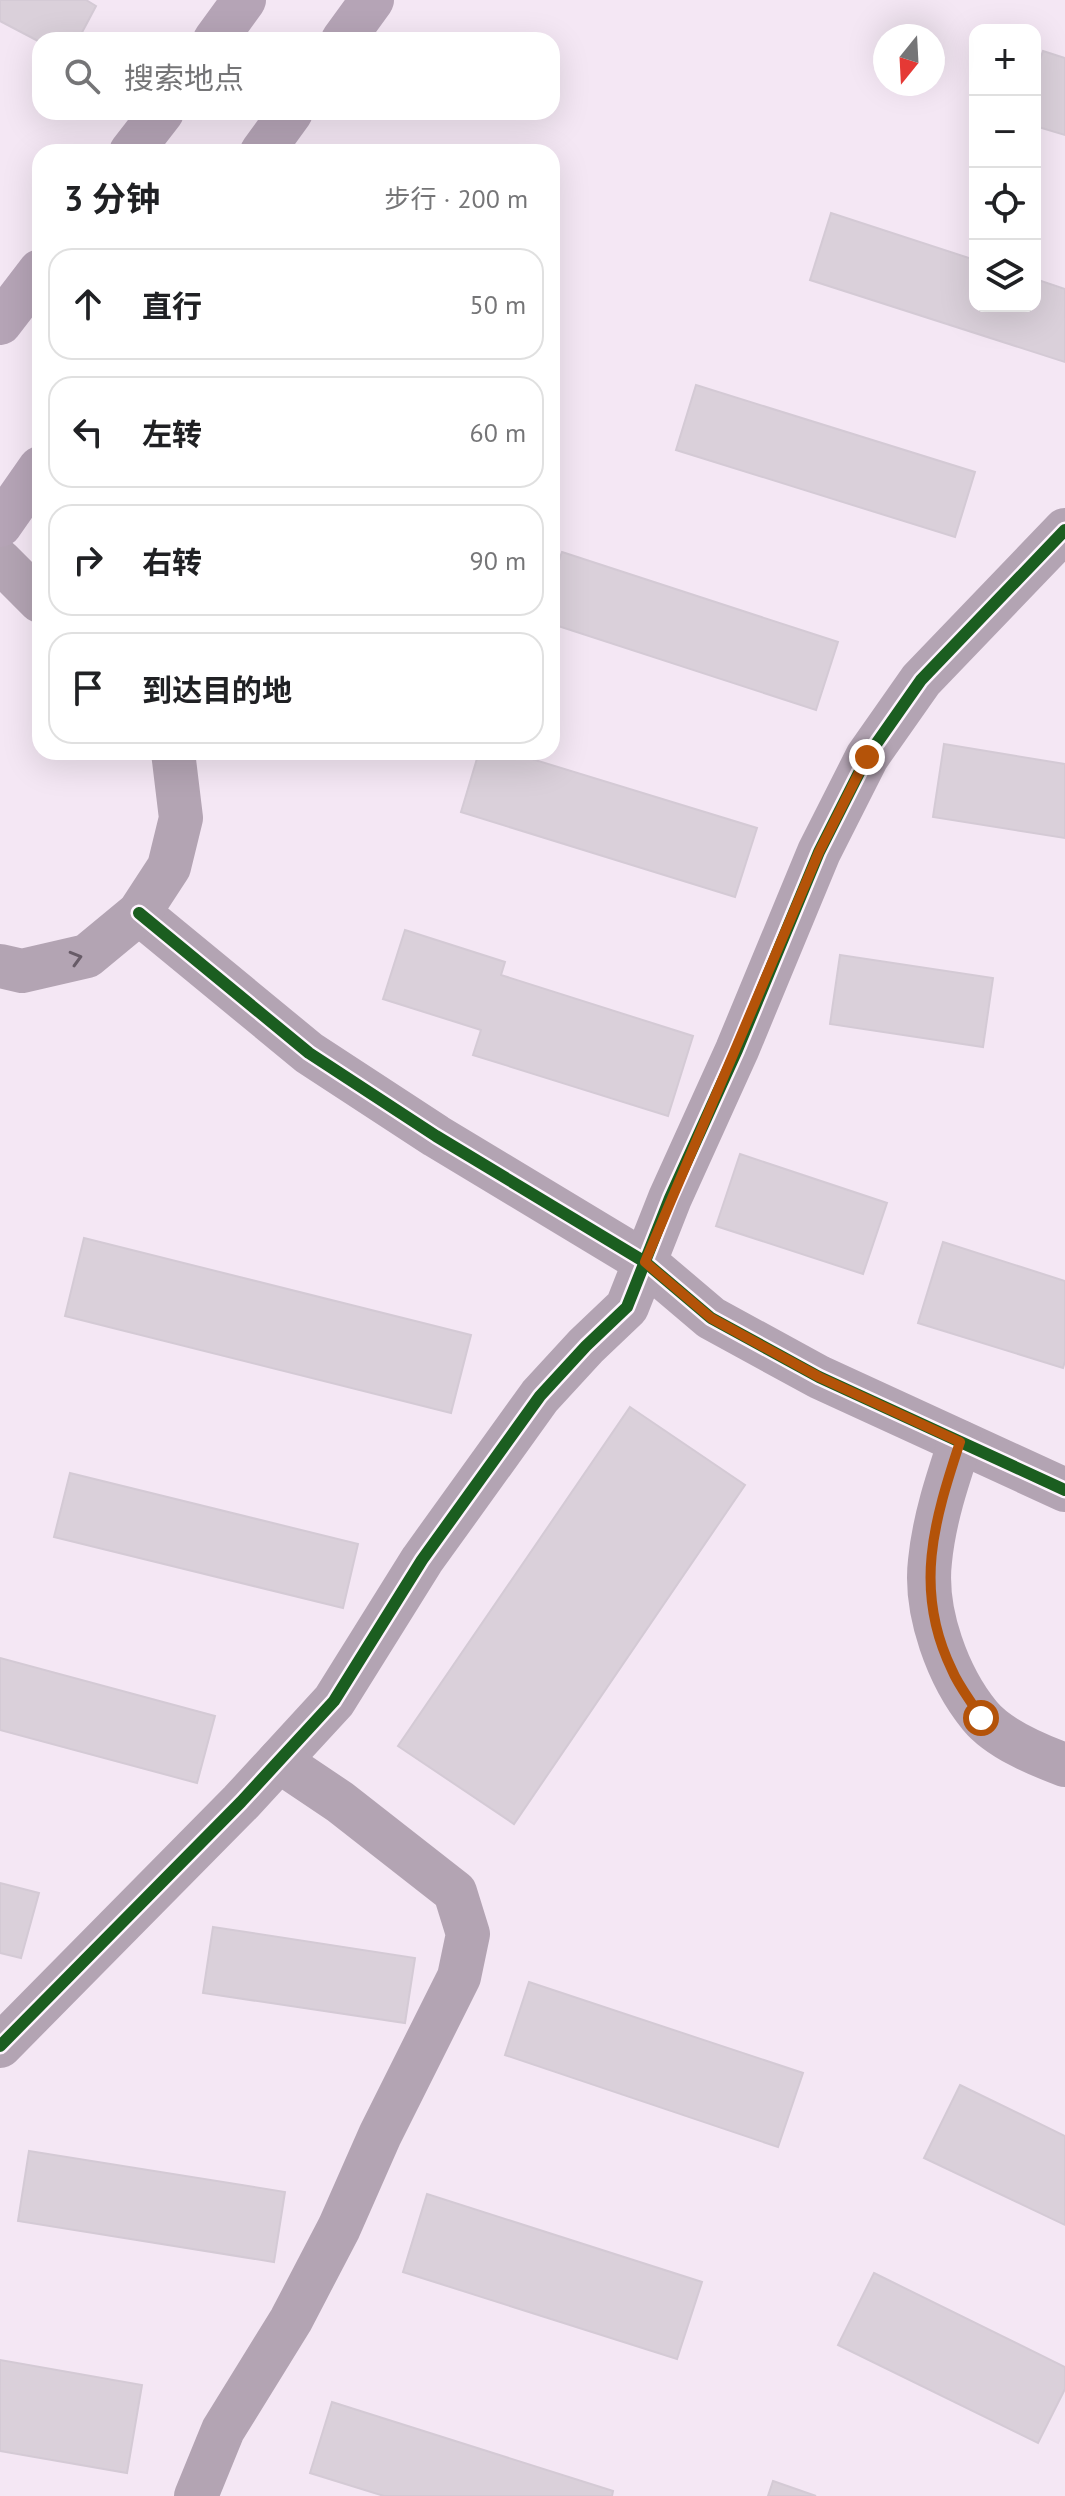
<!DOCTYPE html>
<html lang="zh">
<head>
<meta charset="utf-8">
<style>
	:root { --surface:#fff; --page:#f6f6f6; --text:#202124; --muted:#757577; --line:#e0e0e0 }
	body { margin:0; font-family:"PT Sans","Noto Sans SC",sans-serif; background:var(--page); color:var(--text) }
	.controls { position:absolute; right:24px; top:24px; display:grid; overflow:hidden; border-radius:16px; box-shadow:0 8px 32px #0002 }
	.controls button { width:72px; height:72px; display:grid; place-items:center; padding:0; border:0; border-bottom:2px solid var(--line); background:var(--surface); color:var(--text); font:40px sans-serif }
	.compass { position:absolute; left:873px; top:24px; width:72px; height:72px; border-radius:50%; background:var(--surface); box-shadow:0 8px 32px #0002; rotate:198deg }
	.stop { position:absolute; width:24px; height:24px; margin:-18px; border:6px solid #b45309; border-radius:50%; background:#fff }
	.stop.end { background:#b45309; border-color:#fff; box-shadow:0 2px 8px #0008 }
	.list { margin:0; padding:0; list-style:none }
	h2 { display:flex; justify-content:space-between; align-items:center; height:104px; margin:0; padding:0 32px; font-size:34px }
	h2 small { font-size:26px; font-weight:400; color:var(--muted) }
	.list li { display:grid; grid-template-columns:52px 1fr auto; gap:24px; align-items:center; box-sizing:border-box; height:112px; margin:0 16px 16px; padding:0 16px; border:2px solid var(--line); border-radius:24px }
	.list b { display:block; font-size:30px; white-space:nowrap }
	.list em { font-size:26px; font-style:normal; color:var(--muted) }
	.icon { flex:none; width:44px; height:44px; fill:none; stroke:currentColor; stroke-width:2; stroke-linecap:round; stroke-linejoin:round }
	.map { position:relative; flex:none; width:1065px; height:2496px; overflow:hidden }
	.search { position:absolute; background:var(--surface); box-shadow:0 8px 32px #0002; left:32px; top:32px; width:528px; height:88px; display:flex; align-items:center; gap:20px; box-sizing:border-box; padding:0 28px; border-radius:24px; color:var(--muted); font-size:30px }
	.panel { position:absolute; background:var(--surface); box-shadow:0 8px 32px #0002; left:32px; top:144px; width:528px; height:616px; border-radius:24px }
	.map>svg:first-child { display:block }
	.building { fill:#dad0da; stroke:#d4cad5; stroke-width:2 }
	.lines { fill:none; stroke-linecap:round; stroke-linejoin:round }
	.street { stroke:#b3a4b3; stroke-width:44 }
	.primary { stroke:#b5a4b6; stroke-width:44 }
	.cycleway-casing { stroke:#fef4fe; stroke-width:17 }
	.cycleway { stroke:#1b5e20; stroke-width:12 }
	.oneway { stroke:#675b67 }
	.route { stroke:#b45309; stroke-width:10 }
</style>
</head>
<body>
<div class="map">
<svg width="1065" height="2496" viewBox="0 0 1065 2496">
	<rect width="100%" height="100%" fill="#f4e7f4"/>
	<!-- building -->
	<g class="building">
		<path d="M0 0H86L96 6 78 40H40V42L0 21Z"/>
		<path d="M1043 51 1065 58V135L1035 126V75Z"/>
		<path d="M831 213 975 260V306H1035V279L1065 289V362L810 280Z"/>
		<path d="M696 385 975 472 955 537 676 450Z"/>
		<path d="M562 552 838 642 816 710 552 624V582Z"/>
		<path d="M944 744 1065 764V838L933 817Z"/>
		<path d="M479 752H509L757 828 735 897 461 812Z"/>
		<path d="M405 930 505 962 501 975 693 1036 668 1116 473 1055 481 1030 383 999Z"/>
		<path d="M840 955 993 978 983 1047 830 1024Z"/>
		<path d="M740 1154 887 1203 863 1274 716 1226Z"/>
		<path d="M84 1238 471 1335 451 1413 65 1316Z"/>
		<path d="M943 1242 1065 1281V1361L1063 1368 918 1323Z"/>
		<path d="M630 1407 745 1485 514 1824 398 1746Z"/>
		<path d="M70 1473 358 1544 343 1608 54 1537Z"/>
		<path d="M0 1658 215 1716 197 1783 0 1730Z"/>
		<path d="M0 1883 39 1893 21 1958 0 1953Z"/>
		<path d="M213 1927 415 1958 405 2023 203 1993Z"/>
		<path d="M529 1982 803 2073 778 2147 505 2055Z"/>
		<path d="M960 2085 1065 2136V2225L924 2158Z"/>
		<path d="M29 2151 285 2192 274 2262 18 2221Z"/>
		<path d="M427 2194 702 2282 677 2359 403 2272Z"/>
		<path d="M874 2273 1065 2367V2389L1038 2443 838 2345Z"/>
		<path d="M0 2360 142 2385 127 2473 0 2451Z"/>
		<path d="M332 2402 613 2491 612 2496H384L310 2473Z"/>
		<path d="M773 2481 816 2496H768Z"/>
	</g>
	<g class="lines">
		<!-- street -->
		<g class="street">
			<path d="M0 561 40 601"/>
			<path d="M139 913 309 1053 436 1136 645 1262 711 1318 819 1377 1065 1490"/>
			<path d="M0 966 22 971 87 956 139 913 169 867 181 818 173 752"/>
			<path d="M960 1442C947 1481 934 1520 930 1561 924 1612 948 1677 980 1716 999 1739 1038 1755 1065 1765"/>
			<path d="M0 2046 241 1802 334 1701 422 1560 540 1396 586 1346 627 1307 670 1198 737 1050 819 852 867 757 921 680 1065 530"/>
			<path d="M196 2496 223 2430 291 2320 339 2228 380 2135 459 1977 468 1934 455 1892 340 1802 279 1761"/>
		</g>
		<!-- primary -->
		<g class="primary">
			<path d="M215 40 244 0"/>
			<path d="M343 40 372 0"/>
			<path d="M131 152 162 112"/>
			<path d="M262 152 291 112"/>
			<path d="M0 323 40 271"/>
			<path d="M0 525 40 468"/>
		</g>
		<defs>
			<g id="cycleway">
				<path d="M139 913 309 1053 436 1136 645 1262 711 1318 819 1377 1065 1490"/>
				<path d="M0 2046 241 1802 334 1701 422 1560 540 1396 586 1346 627 1307 670 1198 737 1050 819 852 867 757 921 680 1065 530"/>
			</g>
		</defs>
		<!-- cycleway casing -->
		<use href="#cycleway" class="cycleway-casing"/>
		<!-- cycleway -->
		<use href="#cycleway" class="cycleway"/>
	</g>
	<!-- one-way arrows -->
	<defs><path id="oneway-chevron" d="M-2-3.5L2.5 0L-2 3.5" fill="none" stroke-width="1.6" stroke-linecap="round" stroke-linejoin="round" transform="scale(2)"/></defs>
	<use class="oneway" href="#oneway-chevron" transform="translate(76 958) rotate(-16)"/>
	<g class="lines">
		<!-- route -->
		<path class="route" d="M867 757 819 852 645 1262 711 1318 819 1377 960 1442C934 1521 913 1590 952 1670 959 1687 972 1702 981 1718"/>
	</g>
</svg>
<div class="controls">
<button>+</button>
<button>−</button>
<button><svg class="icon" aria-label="locate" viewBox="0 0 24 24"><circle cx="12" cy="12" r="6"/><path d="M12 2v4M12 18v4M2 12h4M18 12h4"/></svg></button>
<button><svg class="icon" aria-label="layers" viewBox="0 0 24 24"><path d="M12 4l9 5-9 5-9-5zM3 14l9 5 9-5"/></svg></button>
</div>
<svg class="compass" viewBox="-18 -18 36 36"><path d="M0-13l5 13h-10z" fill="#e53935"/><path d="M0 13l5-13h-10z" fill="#757577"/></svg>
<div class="stop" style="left:981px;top:1718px"></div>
<div class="stop end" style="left:867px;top:757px"></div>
<div class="search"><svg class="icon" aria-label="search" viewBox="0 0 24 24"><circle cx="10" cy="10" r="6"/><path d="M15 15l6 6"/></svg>搜索地点</div>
<section class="panel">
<h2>3 分钟<small>步行 · 200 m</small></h2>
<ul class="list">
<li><svg class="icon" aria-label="ahead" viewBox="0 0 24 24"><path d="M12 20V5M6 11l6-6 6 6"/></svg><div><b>直行</b></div><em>50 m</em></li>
<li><svg class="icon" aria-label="left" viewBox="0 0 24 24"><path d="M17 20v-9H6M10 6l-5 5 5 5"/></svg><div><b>左转</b></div><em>60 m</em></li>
<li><svg class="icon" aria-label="right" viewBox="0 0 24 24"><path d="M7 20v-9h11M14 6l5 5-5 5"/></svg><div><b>右转</b></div><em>90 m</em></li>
<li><svg class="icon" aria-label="arrive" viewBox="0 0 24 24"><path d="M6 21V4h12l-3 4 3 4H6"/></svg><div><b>到达目的地</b></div></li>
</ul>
</section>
</div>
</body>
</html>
